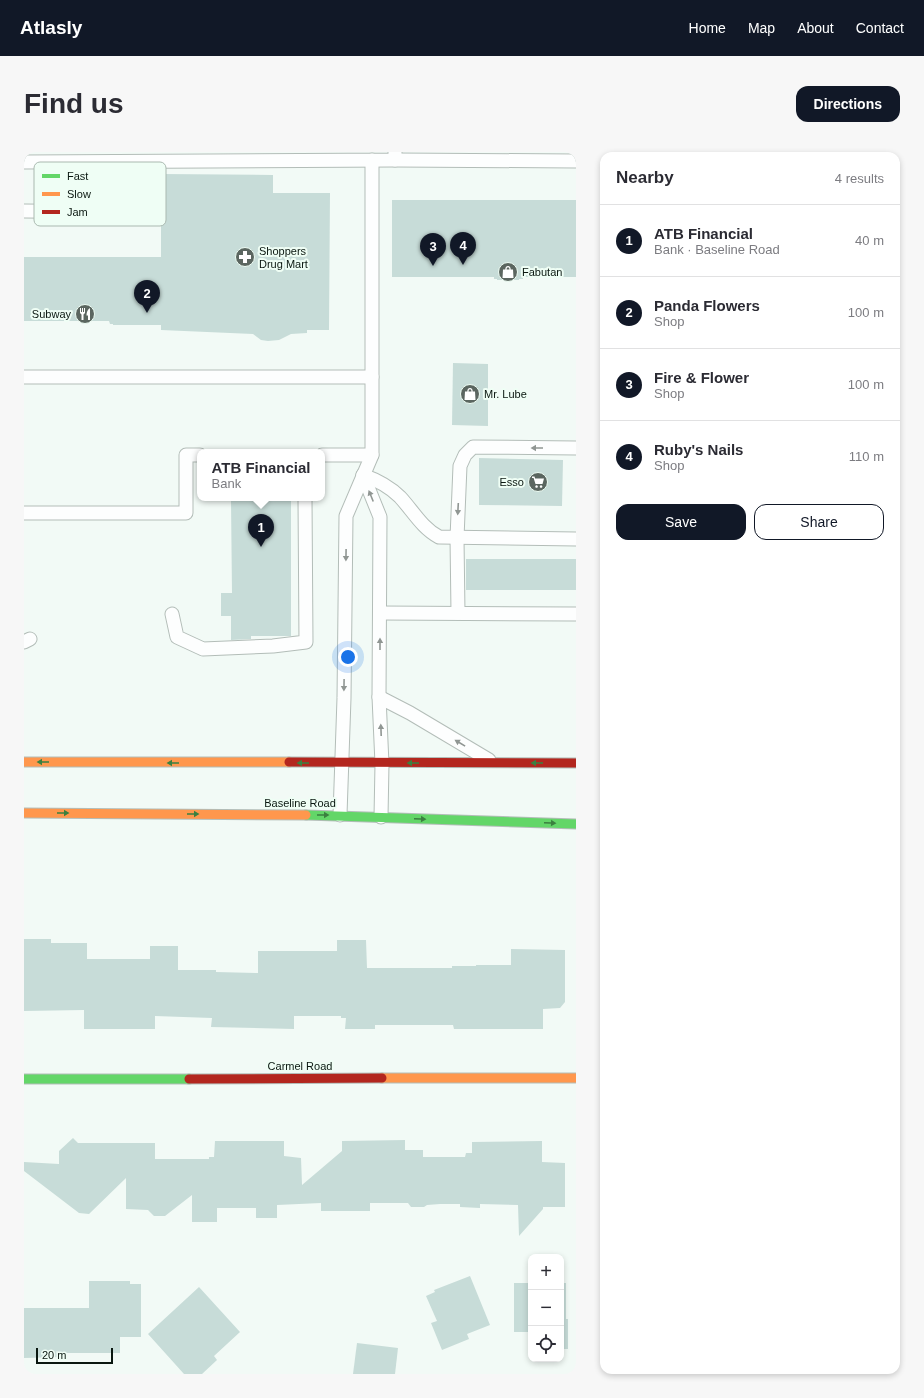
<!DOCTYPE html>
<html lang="en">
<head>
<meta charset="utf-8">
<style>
	:root { --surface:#fff; --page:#f7f7f7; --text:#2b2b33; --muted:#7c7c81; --line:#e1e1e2; --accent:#111827 }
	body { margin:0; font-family:Arial,sans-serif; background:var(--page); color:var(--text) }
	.controls { position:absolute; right:12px; bottom:12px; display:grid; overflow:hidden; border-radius:8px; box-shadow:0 2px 6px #0003 }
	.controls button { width:36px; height:36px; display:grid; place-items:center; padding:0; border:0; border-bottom:1px solid var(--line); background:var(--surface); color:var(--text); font:20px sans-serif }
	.scale { position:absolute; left:12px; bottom:10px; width:77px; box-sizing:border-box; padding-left:4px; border:2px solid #0a1710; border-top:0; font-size:11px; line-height:14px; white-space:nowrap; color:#0a1710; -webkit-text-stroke:3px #effef5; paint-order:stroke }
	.you { position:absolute; left:324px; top:505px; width:14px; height:14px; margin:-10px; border:3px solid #fff; border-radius:50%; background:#1a73e8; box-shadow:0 0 0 6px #1a73e833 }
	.badge { display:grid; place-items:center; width:26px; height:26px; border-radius:50%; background:var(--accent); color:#fff; font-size:13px; font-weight:700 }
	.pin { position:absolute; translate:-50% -33px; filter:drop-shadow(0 1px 2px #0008) }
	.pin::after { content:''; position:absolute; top:21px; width:14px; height:12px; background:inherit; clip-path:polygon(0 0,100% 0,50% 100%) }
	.popup { position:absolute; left:173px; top:297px; width:128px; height:52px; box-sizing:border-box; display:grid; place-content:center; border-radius:8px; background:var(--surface); filter:drop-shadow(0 1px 3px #0005); font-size:13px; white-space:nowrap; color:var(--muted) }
	.popup b { font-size:15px; color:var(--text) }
	.popup::after { content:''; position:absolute; left:50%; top:100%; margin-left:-8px; border:8px solid transparent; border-top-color:var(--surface) }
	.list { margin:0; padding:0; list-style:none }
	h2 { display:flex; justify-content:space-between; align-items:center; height:52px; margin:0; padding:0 16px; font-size:17px }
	h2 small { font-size:13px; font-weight:400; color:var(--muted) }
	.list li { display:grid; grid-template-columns:26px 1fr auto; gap:12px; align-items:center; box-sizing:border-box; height:72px; padding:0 16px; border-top:1px solid var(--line) }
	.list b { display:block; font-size:15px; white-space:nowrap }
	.list p { margin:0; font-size:13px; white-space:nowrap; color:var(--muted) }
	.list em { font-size:13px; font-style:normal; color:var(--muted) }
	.actions { display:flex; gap:8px; padding:12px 16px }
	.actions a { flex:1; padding:9px 0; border:1px solid var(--accent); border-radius:12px; text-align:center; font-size:14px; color:var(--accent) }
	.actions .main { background:var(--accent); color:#fff }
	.icon { flex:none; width:22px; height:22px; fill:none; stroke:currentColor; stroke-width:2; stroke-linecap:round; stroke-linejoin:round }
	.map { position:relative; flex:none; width:552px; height:1222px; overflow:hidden; border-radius:12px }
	header { display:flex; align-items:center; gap:24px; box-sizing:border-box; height:56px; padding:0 20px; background:var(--accent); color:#fff }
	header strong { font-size:19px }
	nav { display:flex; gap:22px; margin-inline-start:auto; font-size:14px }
	.intro { display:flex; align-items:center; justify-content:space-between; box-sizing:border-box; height:96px; padding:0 24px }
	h1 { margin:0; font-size:28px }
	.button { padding:10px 18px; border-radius:12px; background:var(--accent); color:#fff; font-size:14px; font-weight:700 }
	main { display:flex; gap:24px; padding:0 24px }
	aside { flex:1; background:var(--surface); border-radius:12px; box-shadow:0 2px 6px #0003 }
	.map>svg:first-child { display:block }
	.building { fill:#c7dcd8 }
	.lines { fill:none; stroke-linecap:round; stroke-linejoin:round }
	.lane-casing { stroke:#b3bdb8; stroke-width:15 }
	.fast-casing { stroke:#b3bdb8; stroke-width:11 }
	.slow-casing { stroke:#b3bdb8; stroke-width:11 }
	.jam-casing { stroke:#b3bdb8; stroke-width:11 }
	.lane { stroke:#fdfefe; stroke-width:13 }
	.fast { stroke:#63d668; stroke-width:9 }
	.slow { stroke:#ff974d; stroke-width:9 }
	.jam { stroke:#b3261e; stroke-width:9 }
	.oneway { fill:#909693 }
	.oneway2 { fill:#3b8040 }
	.labels { text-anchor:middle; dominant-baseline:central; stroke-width:4; stroke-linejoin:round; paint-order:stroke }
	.poi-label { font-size:11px; fill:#0a1710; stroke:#effef5; text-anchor:start }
	.street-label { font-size:11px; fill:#0a1710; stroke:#effef5 }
	.key { fill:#effef5; stroke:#aab9b0; stroke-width:1 }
	.key-label { font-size:11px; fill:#0a1710 }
</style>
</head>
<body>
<header>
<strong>Atlasly</strong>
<nav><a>Home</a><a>Map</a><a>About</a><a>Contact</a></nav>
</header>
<div class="intro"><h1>Find us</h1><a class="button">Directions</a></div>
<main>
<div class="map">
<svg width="552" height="1222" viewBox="0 0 552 1222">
	<rect width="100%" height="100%" fill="#f2faf6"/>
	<!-- building -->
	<g class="building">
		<path d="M137 22 249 23V41H306L305 178H283V181L267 182 255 188 244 189 237 188 229 182 137 178V173H89V172H86L85 169H0V105H137Z"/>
		<path d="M368 48H552V125H499V127H495V128H473V127H470V125H368Z"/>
		<path d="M429 211 464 212V274L428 273Z"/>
		<path d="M455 306 539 308 538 354 455 353Z"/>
		<path d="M207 349H267V484H227V487L207 488V464H197V441H208Z"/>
		<rect x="442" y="407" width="110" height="31"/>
		<path d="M0 787H27V791H63V807H126V794H154V818H192V820L234 821V799H313V788H342L343 816H428V814H452V813H487V797L541 798V850L536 856 519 857V877H430L429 873H351V877H321L322 866H317V864H270V877L187 875 188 866 131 864V877H60V858L0 859Z"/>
		<path d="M49 986 54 991H131V1007H185V1005H190L191 989H260V1004L277 1006 278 1033 318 999V989L381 988V998H399V1005H441L442 1001H448V990L518 989V1010L541 1011V1055H519V1057L495 1084 494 1053 456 1052V1056L436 1055V1052H416L403 1053 400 1055H387L384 1051H346V1059H297V1051L253 1053V1066H232V1056H193V1070H168V1043L141 1064H130L124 1058 102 1057V1026L65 1062 55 1061 0 1019V1010L35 1012V999Z"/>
		<path d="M446 1124 466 1173 443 1182 445 1187 418 1198 407 1171 413 1169 402 1144 411 1140 410 1138Z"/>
		<path d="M65 1129H106V1132H117V1185H96V1201H41V1205L0 1206V1156H65Z"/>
		<path d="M490 1131H507V1197H505L506 1180H490Z"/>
		<path d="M537 1131H542V1167H544V1197H537Z"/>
		<path d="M175 1135 216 1180 190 1204 193 1208 178 1222H160L124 1182Z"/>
		<path d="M333 1191 374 1196 371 1222H329Z"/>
	</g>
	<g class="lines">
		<defs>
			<g id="lane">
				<path d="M371 8 552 9"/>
				<path d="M0 10 371 8V0"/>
				<path d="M0 59 105 60"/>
				<path d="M0 225H348"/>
				<path d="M298 303H348"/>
				<path d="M339 323 356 365 355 545 358 612 357 665"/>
				<path d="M339 323C353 328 365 334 376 345 389 359 398 376 415 385L552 387"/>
				<path d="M0 361H162V303H176"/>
				<path d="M356 461 552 462"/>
				<path d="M434 461 433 386 436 314 441 303 449 295 552 296"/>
				<path d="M148 462 153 485 179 497 249 494 282 490 281 346"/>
				<path d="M0 490 6 487"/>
				<path d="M355 545 386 561 465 608"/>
				<path d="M316 663 320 546 322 364 348 303V8"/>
			</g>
			<g id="fast">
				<path d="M282 663 552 672"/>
				<path d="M0 927H165"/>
			</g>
			<g id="slow">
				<path d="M0 610H265"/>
				<path d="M0 661 282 663"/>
				<path d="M358 926H552"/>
			</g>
			<g id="jam">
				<path d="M265 610 552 611"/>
				<path d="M165 927 358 926"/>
			</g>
		</defs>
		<!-- lane casing -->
		<use href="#lane" class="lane-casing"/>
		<!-- fast casing -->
		<use href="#fast" class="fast-casing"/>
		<!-- slow casing -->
		<use href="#slow" class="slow-casing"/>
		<!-- jam casing -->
		<use href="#jam" class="jam-casing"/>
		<!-- lane -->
		<use href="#lane" class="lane"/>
		<!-- fast -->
		<use href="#fast" class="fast"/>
		<!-- slow -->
		<use href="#slow" class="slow"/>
		<!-- jam -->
		<use href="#jam" class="jam"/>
	</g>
	<!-- one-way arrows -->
	<defs><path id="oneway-solid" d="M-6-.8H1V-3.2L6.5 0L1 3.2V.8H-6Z"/></defs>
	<g class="oneway">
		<use href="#oneway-solid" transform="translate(513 296) rotate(-180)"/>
		<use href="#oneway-solid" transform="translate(347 344) rotate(-112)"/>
		<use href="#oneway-solid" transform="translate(434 357) rotate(93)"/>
		<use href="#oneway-solid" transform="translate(322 403) rotate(91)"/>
		<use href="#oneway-solid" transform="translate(356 492) rotate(-90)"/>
		<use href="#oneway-solid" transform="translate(320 533) rotate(91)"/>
		<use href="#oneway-solid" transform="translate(357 578) rotate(-92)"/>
		<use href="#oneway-solid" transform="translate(436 591) rotate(-149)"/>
	</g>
	<g class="oneway2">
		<use href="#oneway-solid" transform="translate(19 610) rotate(-180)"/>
		<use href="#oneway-solid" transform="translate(149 611) rotate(-180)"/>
		<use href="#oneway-solid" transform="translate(279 611) rotate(-180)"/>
		<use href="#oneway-solid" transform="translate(389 611) rotate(180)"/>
		<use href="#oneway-solid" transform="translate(513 611) rotate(-180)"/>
		<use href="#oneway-solid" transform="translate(39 661)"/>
		<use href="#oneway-solid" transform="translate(169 662)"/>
		<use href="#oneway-solid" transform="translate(299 663)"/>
		<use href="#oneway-solid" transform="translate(396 667) rotate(2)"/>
		<use href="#oneway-solid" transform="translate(526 671) rotate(2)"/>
	</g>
	<!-- icons -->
	<defs>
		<symbol id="pharmacy-disc" viewBox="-11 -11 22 22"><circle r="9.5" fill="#5b6660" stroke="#effef5"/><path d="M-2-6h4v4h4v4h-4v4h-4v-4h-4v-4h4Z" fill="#fff"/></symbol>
		<symbol id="shop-disc" viewBox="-11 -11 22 22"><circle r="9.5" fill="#5b6660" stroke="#effef5"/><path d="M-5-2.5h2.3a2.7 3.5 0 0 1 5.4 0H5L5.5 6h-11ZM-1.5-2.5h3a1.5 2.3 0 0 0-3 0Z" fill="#fff"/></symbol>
		<symbol id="restaurant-disc" viewBox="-11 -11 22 22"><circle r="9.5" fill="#5b6660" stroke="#effef5"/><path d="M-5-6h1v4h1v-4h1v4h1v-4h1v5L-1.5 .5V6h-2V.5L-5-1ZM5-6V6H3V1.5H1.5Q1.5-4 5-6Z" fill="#fff"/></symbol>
		<symbol id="supermarket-disc" viewBox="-11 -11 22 22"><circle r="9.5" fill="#5b6660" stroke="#effef5"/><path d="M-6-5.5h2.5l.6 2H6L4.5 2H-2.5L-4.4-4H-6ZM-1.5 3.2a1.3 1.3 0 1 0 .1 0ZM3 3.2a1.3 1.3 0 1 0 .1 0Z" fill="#fff"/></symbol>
	</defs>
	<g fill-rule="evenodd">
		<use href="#pharmacy-disc" x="210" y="94" width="22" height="22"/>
		<use href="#shop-disc" x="473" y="109" width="22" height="22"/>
		<use href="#restaurant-disc" x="50" y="151" width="22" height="22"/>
		<use href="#shop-disc" x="435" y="231" width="22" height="22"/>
		<use href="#supermarket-disc" x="503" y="319" width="22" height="22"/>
	</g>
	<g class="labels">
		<!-- poi labels -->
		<g class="poi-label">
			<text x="235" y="99">Shoppers<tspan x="235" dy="13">Drug Mart</tspan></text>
			<text x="498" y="120">Fabutan</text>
			<text x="47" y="162" text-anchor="end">Subway</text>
			<text x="460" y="242">Mr. Lube</text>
			<text x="500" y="330" text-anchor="end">Esso</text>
		</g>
		<!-- street labels -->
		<g class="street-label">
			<text x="276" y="651">Baseline Road</text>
			<text x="276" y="914">Carmel Road</text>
		</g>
	</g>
	<!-- legend -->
	<rect x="10" y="10" width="132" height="64" rx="6" class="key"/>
	<rect x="18" y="22" width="18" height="4" fill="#63d668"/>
	<rect x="18" y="40" width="18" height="4" fill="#ff974d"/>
	<rect x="18" y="58" width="18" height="4" fill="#b3261e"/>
	<g class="key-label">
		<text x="43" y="28">Fast</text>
		<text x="43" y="46">Slow</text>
		<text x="43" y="64">Jam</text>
	</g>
</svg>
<div class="controls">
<button>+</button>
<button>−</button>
<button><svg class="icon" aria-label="locate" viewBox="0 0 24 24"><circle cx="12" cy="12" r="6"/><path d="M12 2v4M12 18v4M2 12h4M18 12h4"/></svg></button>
</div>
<div class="scale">20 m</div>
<div class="you"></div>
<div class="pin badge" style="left:237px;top:395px">1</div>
<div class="popup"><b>ATB Financial</b>Bank</div>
<div class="pin badge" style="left:123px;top:161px">2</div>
<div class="pin badge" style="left:409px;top:114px">3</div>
<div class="pin badge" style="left:439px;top:113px">4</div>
</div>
<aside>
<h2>Nearby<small>4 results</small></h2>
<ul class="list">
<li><span class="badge">1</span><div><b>ATB Financial</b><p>Bank · Baseline Road</p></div><em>40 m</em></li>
<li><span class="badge">2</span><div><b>Panda Flowers</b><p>Shop</p></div><em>100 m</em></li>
<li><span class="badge">3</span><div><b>Fire &amp; Flower</b><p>Shop</p></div><em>100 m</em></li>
<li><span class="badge">4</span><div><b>Ruby's Nails</b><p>Shop</p></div><em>110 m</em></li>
</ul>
<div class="actions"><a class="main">Save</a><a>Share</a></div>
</aside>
</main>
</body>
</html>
